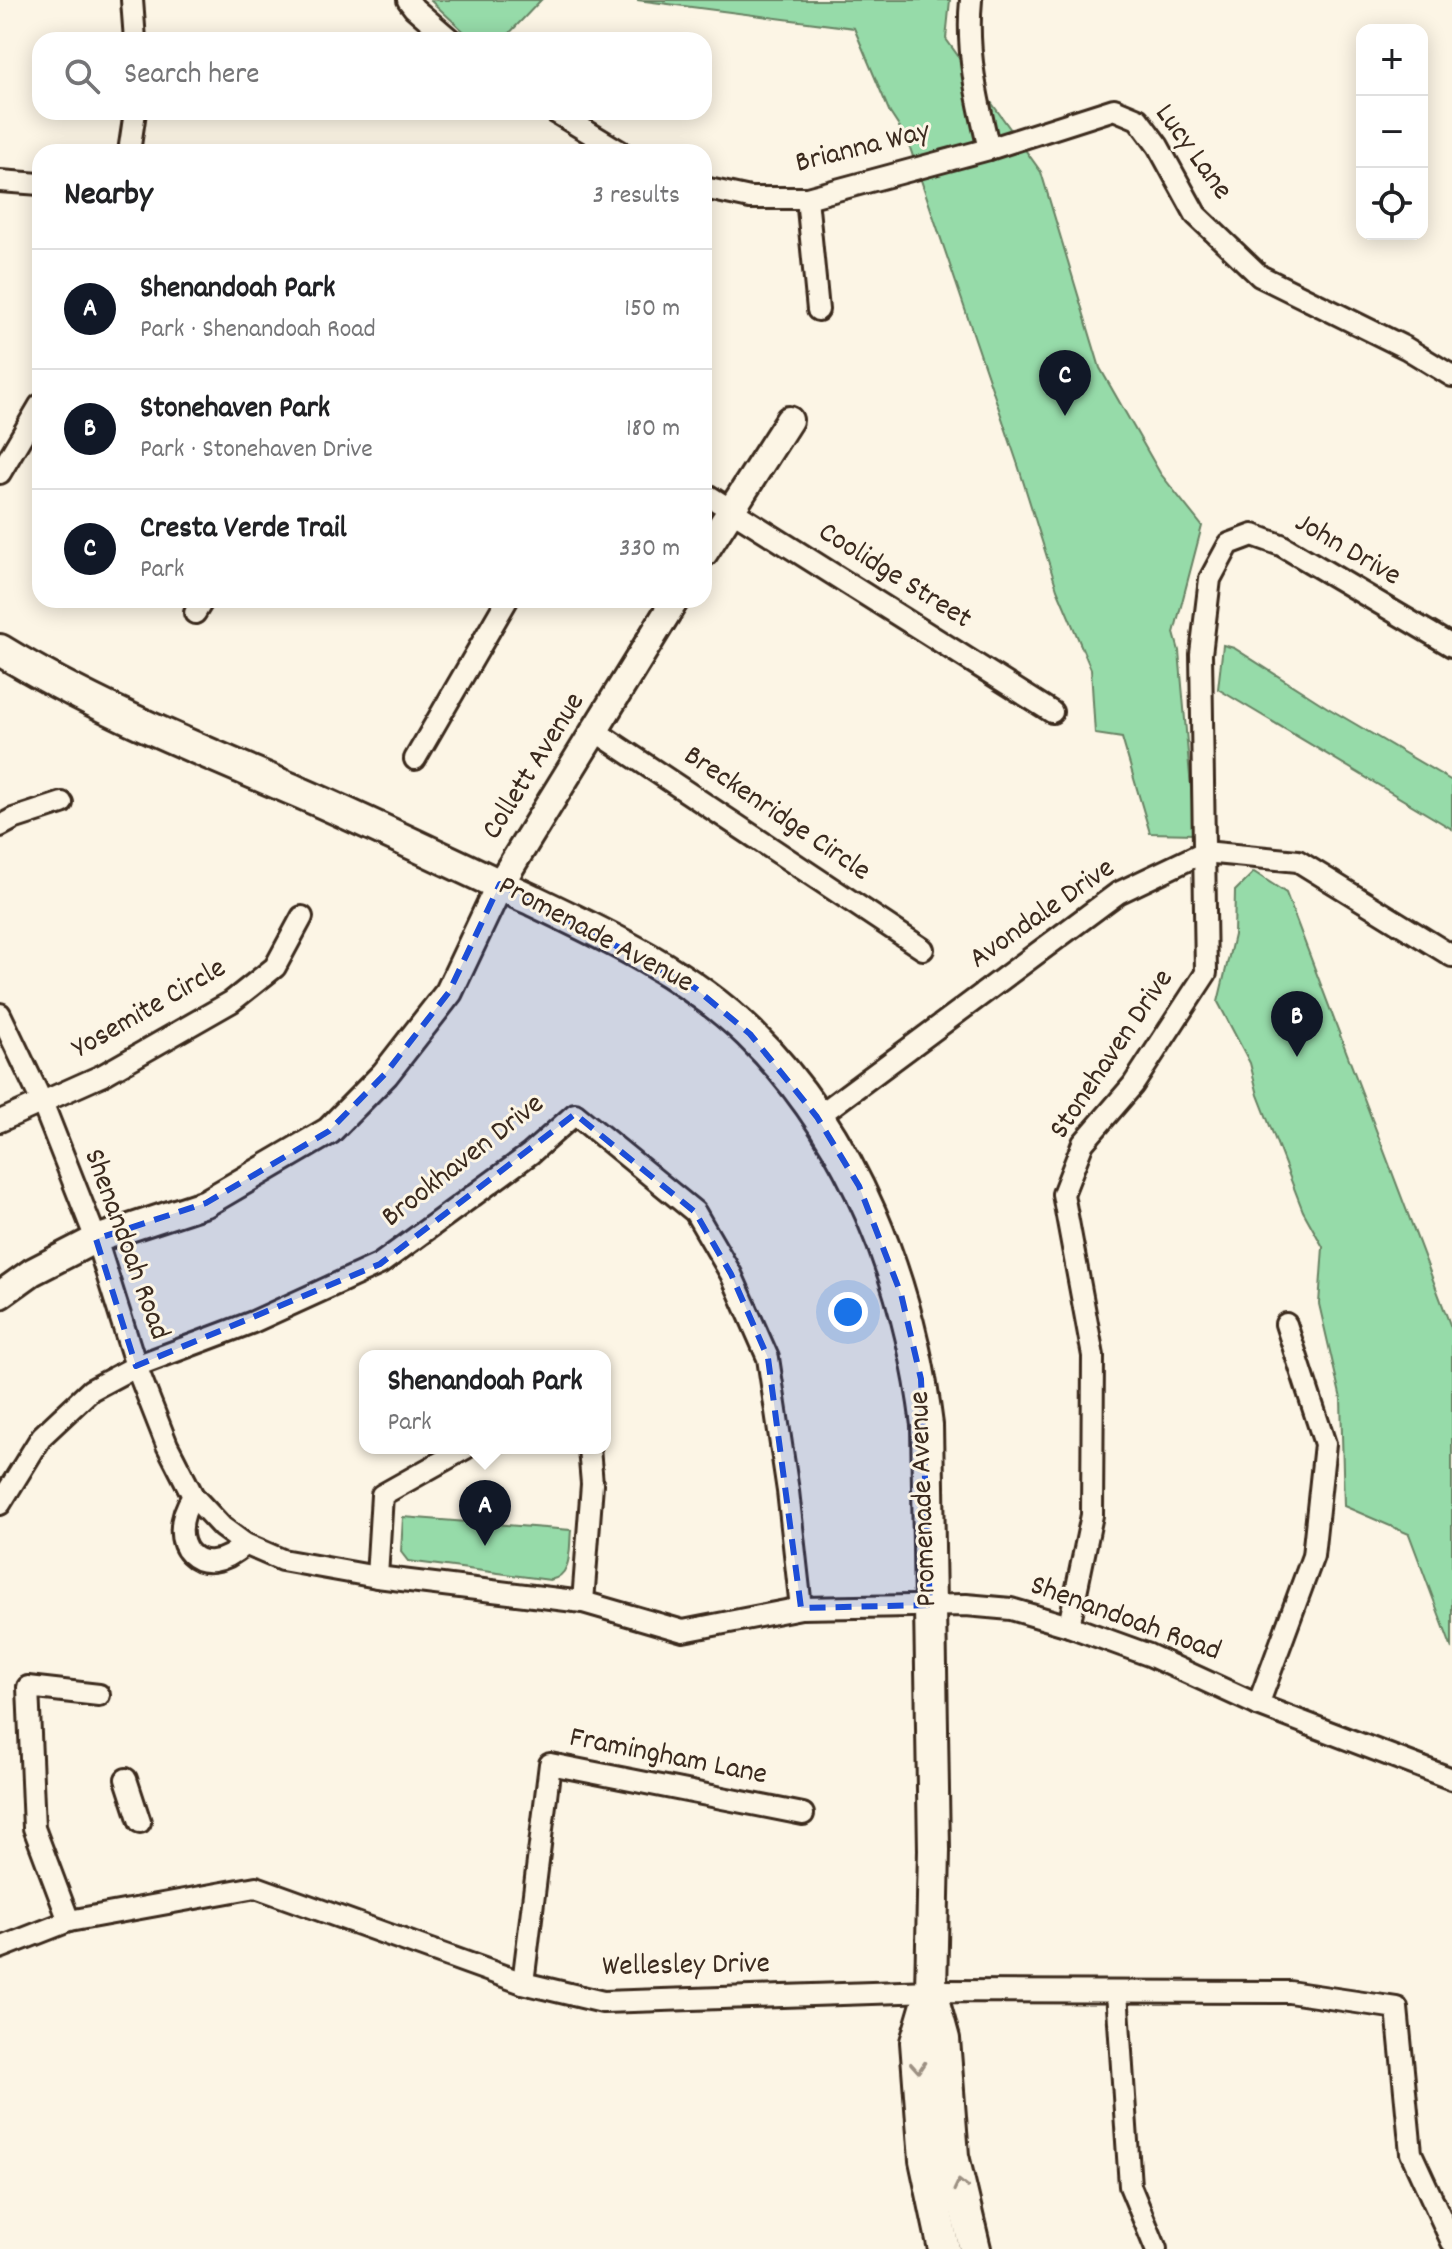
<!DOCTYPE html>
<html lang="en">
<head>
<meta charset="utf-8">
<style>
	:root { --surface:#fff; --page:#f2f2f2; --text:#202124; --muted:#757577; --line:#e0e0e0; --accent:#111827 }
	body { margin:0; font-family:Dekko,sans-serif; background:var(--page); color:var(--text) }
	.controls { position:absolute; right:24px; top:24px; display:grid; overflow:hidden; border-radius:16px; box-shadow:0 4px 20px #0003 }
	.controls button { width:72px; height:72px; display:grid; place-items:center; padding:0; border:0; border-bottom:2px solid var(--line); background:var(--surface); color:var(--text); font:40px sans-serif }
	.you { position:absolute; left:848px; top:1312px; width:28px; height:28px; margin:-20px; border:6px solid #fff; border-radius:50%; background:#1a73e8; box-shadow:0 0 0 12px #1a73e833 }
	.badge { display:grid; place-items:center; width:52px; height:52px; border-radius:50%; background:var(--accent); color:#fff; font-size:26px; font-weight:700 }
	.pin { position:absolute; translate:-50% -66px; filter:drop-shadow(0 2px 4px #0008) }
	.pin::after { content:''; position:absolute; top:42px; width:28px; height:24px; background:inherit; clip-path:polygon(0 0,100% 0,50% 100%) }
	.popup { position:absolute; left:359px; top:1350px; width:252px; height:104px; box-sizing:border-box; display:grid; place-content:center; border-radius:16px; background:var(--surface); filter:drop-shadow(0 2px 6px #0005); font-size:26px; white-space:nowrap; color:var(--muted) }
	.popup b { font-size:30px; color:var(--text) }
	.popup::after { content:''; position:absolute; left:50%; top:100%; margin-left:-16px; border:16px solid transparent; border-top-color:var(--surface) }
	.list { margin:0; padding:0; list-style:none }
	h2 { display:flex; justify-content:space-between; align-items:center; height:104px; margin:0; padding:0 32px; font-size:34px }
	h2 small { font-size:26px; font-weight:400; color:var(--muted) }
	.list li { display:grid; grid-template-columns:52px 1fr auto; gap:24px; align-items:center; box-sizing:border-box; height:120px; padding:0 32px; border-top:2px solid var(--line) }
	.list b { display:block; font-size:30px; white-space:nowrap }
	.list p { margin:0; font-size:26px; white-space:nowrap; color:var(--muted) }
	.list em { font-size:26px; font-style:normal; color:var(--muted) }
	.icon { flex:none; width:44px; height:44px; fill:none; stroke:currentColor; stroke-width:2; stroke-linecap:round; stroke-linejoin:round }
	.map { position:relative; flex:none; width:1452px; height:2249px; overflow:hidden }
	.search { position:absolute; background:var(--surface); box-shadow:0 4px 20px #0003; left:32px; top:32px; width:680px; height:88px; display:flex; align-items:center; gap:20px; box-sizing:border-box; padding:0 28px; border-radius:24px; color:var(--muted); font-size:30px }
	.panel { position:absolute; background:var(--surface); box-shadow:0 4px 20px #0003; left:32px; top:144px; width:680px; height:464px; border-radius:24px }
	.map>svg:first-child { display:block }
	.green { fill:#96dba9; stroke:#688264; stroke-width:2 }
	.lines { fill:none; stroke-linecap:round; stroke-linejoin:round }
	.minor-casing { stroke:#3b2a1e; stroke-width:26 }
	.tertiary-casing { stroke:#3b2a1e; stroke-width:32 }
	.secondary-casing { stroke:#3b2a1e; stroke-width:36 }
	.minor { stroke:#fcf5e5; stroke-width:20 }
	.tertiary { stroke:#fcf5e5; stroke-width:26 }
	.secondary { stroke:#fcf5e5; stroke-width:30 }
	.oneway { stroke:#9c9082 }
	.marked { fill:#1d4ed8; fill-opacity:0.2; stroke:#1d4ed8; stroke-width:6; stroke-dasharray:16 10; stroke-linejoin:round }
	.labels { text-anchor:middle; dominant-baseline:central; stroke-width:6; stroke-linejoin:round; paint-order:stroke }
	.street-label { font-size:30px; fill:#3b2a1e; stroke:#fcf5e5 }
</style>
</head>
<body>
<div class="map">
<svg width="1452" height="2249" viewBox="0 0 1452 2249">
	<rect width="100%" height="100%" fill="#fcf5e5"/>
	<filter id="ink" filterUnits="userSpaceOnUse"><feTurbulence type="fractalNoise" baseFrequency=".0125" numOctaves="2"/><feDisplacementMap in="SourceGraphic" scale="16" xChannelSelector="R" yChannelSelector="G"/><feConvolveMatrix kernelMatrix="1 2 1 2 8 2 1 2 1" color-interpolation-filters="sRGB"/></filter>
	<g filter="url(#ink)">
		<!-- green -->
		<g class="green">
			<path d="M430 0H541L503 40H473Z"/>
			<path d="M637 0H950L946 39 1041 172 1100 368 1160 473 1202 526 1174 633 1179 651 1195 834 1150 833 1122 738 1095 734 1091 669 1057 589 1018 465 907 139 890 113 854 28Z"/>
			<path d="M1223 645 1234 648 1328 708 1452 781V829L1218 689Z"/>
			<path d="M1254 872 1286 893 1452 1330V1649L1409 1534 1344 1506 1341 1399 1319 1304 1323 1247 1303 1211 1258 1095 1250 1063 1218 1002 1234 935 1235 891Z"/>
			<path d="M403 1517 571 1530C569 1548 573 1576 550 1580L408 1561 401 1552Z"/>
		</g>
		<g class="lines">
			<defs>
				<g id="minor">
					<path d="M132 0 135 40"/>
					<path d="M408 0 414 8 451 40"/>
					<path d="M971 0C966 51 977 99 989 149"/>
					<path d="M555 112 621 152"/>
					<path d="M129 152 135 112"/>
					<path d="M0 181 40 184"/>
					<path d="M704 188 750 198H807L989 149 1114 109 1138 119 1158 146 1196 215 1260 276 1406 348 1452 376"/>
					<path d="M807 198 818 310"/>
					<path d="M0 473 40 405"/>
					<path d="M704 493 1052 712"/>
					<path d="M195 613 203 600"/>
					<path d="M595 731 923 949"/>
					<path d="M415 759 507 600"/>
					<path d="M0 826 13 819 62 803"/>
					<path d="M0 1014 42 1102 96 1239 136 1366 167 1445 193 1496 222 1527 245 1544 282 1560 377 1577 583 1602 683 1631 801 1608 966 1605 1011 1609 1069 1626 1149 1655 1258 1705 1452 1779"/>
					<path d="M817 1117 1118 893 1204 852 1298 861 1452 956"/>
					<path d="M0 1121 103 1075 231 1002 275 967 302 917"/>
					<path d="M193 1496C162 1544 200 1586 245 1544"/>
					<path d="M0 1504 42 1436 91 1390 136 1366 253 1322 380 1264 530 1154 575 1114 695 1212 731 1274 768 1358 788 1491 801 1608"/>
					<path d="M377 1577 382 1495 466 1448"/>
					<path d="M583 1602 592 1484 589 1448"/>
					<path d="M1069 1626 1092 1515 1093 1356 1063 1194 1083 1143 1133 1085 1206 973 1201 654 1210 579 1229 544 1253 535 1281 545 1452 646"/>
					<path d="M1258 1705 1313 1556 1325 1444 1286 1324"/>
					<path d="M126 1779 140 1822"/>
					<path d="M69 1921 34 1828 28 1687 99 1695"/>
					<path d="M0 1948 69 1921 256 1887 523 1983 603 2002 931 1991 1289 1992 1397 2008 1411 2153 1452 2242"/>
					<path d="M523 1983 550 1764 803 1814"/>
					<path d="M1117 1992 1130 2186 1156 2249"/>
				</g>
				<g id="tertiary">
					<path d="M704 553 789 420"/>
					<path d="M0 1295 32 1272 96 1239 206 1203 329 1131 385 1074 449 992 500 884 675 600"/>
				</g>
				<g id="secondary">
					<path d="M0 650C93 707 196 748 296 791 375 825 452 863 530 899 608 936 687 973 749 1033 854 1136 909 1281 927 1425L934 1850 931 1991 916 2042 925 2160 944 2249"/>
					<path d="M931 1992 944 2039 953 2156 975 2249"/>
				</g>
			</defs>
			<!-- minor casing -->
			<use href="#minor" class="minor-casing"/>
			<!-- tertiary casing -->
			<use href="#tertiary" class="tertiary-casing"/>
			<!-- secondary casing -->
			<use href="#secondary" class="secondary-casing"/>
			<!-- minor -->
			<use href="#minor" class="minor"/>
			<!-- tertiary -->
			<use href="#tertiary" class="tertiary"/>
			<!-- secondary -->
			<use href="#secondary" class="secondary"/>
		</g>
		<!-- one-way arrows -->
		<defs><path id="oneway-chevron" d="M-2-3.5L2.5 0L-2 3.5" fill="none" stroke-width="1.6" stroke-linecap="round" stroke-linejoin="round" transform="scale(2)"/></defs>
		<g class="oneway">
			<use href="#oneway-chevron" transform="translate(918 2067) rotate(86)"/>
			<use href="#oneway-chevron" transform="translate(960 2185) rotate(-103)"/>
		</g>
	</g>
	<!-- marked area -->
	<path class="marked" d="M500 884 695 988 750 1034 817 1117 859 1186 901 1294 921 1379 930 1605 801 1608 768 1358 731 1274 695 1212 575 1114 380 1264 136 1366 96 1239 206 1203 329 1131 385 1074 449 992Z"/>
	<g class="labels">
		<!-- street labels -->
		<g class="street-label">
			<text transform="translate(863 149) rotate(-14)">Brianna Way</text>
			<text transform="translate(1192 153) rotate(54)">Lucy Lane</text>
			<text transform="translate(1347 551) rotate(30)">John Drive</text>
			<text transform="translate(894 577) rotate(32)">Coolidge Street</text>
			<text transform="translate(535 767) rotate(-58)">Collett Avenue</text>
			<text transform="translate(776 815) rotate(34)">Breckenridge Circle</text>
			<text transform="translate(1043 915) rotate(-35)">Avondale Drive</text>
			<text transform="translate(595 936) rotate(28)">Promenade Avenue</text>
			<text transform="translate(150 1010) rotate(-30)">Yosemite Circle</text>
			<text transform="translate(1113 1055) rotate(-56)">Stonehaven Drive</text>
			<text transform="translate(464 1162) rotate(-38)">Brookhaven Drive</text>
			<text transform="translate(125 1245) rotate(70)">Shenandoah Road</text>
			<text transform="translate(925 1499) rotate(-92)">Promenade Avenue</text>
			<text transform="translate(1125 1620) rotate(20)">Shenandoah Road</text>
			<text transform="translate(668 1758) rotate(11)">Framingham Lane</text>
			<text transform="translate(686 1967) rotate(-1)">Wellesley Drive</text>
		</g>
	</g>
</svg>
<div class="controls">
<button>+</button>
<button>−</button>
<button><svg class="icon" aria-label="locate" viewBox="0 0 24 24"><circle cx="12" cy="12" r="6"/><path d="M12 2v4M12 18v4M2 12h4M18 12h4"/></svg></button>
</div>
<div class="you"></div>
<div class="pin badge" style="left:485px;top:1546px">A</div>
<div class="popup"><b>Shenandoah Park</b>Park</div>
<div class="pin badge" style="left:1297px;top:1057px">B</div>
<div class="pin badge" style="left:1065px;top:416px">C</div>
<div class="search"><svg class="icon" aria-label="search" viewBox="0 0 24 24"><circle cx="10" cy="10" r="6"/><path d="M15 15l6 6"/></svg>Search here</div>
<section class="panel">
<h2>Nearby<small>3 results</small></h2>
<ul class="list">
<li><span class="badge">A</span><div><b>Shenandoah Park</b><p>Park · Shenandoah Road</p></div><em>150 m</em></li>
<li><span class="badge">B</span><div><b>Stonehaven Park</b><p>Park · Stonehaven Drive</p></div><em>180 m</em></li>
<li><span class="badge">C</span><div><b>Cresta Verde Trail</b><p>Park</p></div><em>330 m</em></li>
</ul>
</section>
</div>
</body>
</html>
